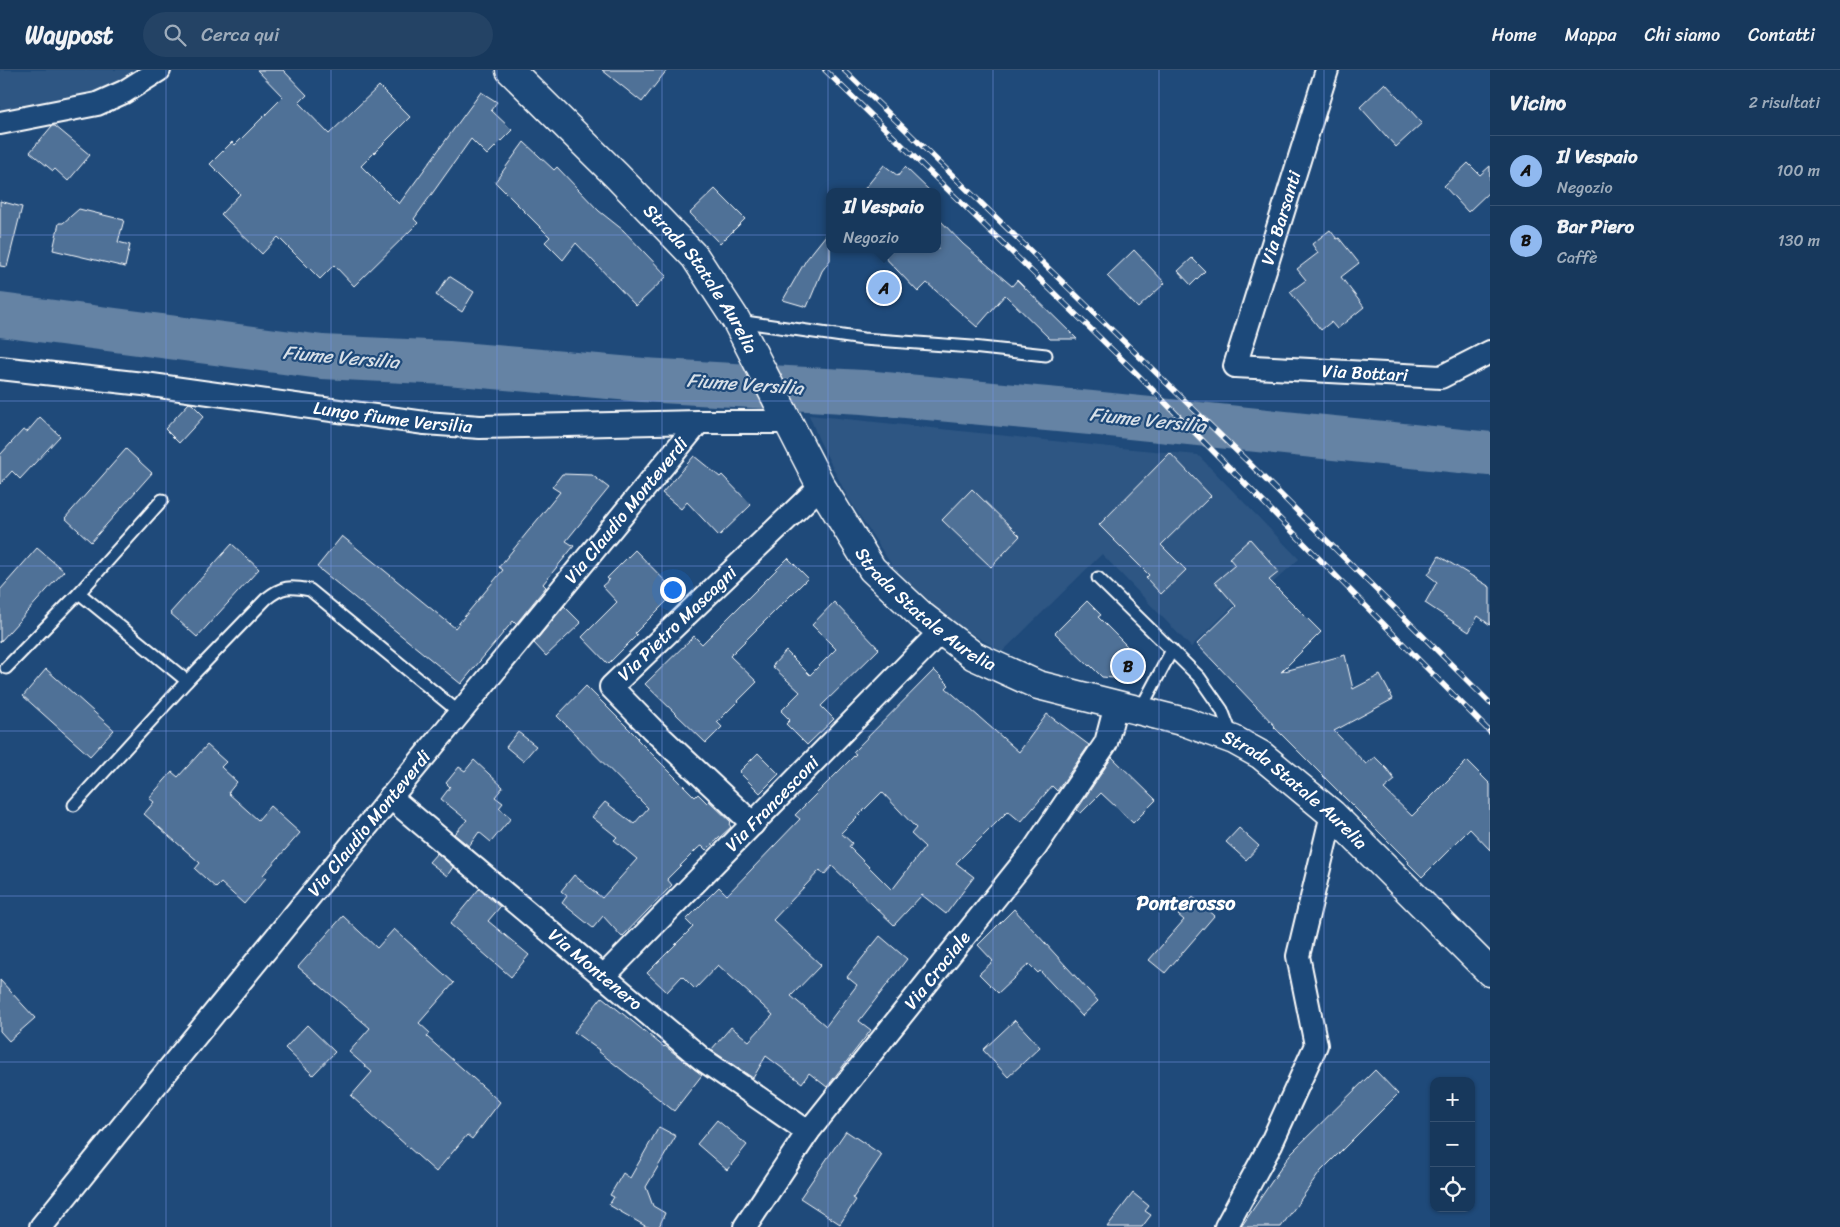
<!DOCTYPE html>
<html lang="it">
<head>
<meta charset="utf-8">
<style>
	:root { --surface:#17385c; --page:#244365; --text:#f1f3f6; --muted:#9eacbb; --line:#365272; --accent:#90b9f0 }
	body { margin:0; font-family:Sriracha,sans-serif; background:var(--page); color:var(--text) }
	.controls { position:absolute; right:15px; bottom:15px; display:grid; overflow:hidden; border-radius:10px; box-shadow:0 1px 4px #0004 }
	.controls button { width:45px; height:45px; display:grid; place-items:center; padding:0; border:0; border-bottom:1px solid var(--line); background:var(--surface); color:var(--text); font:25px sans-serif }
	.you { position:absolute; left:672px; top:519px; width:18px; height:18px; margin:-12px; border:4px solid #fff; border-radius:50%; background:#1a73e8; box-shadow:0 0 0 8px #1a73e833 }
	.badge { display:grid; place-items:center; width:32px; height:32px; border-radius:50%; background:var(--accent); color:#111; font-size:16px; font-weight:700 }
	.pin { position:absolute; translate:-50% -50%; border:2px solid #fff; box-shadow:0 1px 5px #0006 }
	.popup { position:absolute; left:826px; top:118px; width:115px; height:65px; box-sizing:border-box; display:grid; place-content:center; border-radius:10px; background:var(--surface); filter:drop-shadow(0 1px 4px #0005); font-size:16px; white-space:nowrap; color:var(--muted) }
	.popup b { font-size:19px; color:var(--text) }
	.popup::after { content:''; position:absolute; left:50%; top:100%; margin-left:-10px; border:10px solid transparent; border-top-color:var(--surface) }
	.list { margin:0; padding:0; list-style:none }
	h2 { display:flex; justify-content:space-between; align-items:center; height:65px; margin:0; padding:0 20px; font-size:21px }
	h2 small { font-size:16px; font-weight:400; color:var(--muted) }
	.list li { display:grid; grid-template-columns:32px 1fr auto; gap:15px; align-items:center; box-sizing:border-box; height:70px; padding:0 20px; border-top:1px solid var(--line) }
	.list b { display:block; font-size:19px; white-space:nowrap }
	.list p { margin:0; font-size:16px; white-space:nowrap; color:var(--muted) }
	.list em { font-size:16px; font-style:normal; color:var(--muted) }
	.icon { flex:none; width:28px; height:28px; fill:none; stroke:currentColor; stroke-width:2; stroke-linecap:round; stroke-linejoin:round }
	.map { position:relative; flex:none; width:1490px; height:1157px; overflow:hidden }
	header { display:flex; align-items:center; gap:30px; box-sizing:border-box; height:70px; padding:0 25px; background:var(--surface); border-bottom:1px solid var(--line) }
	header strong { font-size:24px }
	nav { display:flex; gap:28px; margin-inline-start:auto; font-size:18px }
	.search { width:350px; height:45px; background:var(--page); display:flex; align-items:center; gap:12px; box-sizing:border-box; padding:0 18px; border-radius:28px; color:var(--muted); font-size:19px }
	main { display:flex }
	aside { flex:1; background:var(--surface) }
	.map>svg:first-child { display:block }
	.built { fill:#2e5683 }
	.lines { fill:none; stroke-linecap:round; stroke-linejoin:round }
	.river { stroke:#6583a4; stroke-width:44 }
	.building { fill:#507197; stroke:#fff; fill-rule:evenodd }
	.service-casing { stroke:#fff; stroke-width:15 }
	.minor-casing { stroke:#fff; stroke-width:26 }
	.primary-casing { stroke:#fff; stroke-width:31 }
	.service { stroke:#1f4a7a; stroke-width:11 }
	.minor { stroke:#1f4a7a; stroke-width:22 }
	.primary { stroke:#1f4a7a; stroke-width:28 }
	.rail-casing { stroke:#fff; stroke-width:5.5 }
	.rail { stroke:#1f4a7a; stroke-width:4; stroke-dasharray:11; stroke-linecap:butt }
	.grid { fill:none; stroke:#7795e8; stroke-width:1; stroke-opacity:0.55 }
	.labels { text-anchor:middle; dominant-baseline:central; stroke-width:4.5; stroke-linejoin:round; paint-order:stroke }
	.street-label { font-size:18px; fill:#fff; stroke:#1f4a7a }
	.water-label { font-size:19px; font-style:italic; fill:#d8e0e8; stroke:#1f4a7a }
	.quarter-label { font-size:20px; font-weight:bold; fill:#fff; stroke:#1f4a7a }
</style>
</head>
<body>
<header>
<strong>Waypost</strong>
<div class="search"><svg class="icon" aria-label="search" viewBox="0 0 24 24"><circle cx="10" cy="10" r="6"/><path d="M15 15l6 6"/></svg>Cerca qui</div>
<nav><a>Home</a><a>Mappa</a><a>Chi siamo</a><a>Contatti</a></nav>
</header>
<main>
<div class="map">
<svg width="1490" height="1157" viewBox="0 0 1490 1157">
	<rect width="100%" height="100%" fill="#1f4a7a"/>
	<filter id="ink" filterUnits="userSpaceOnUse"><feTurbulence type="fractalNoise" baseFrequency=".02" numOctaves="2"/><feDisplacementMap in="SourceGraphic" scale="10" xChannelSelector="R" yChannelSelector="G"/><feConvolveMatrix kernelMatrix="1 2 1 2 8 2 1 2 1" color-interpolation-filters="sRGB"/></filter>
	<g filter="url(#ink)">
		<!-- built -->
		<g class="built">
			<path d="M0 0H142L88 28 0 45Z"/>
			<path d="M809 345 1110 377 1198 385 1299 489 1241 541 1234 535 1191 577 1102 484 1002 582 937 543 891 494 848 428 819 370Z"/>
		</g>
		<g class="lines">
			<!-- river -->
			<path class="river" d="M0 245 322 287 448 293 643 310 863 322 1091 343 1490 384"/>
		</g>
		<!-- building -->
		<g class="building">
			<path d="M257 0H283L307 25 299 33 329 64 379 16 410 47 361 96 399 134 481 22 497 32 491 40 512 60 487 85 471 69 414 149 418 153 354 216 334 195 320 209 278 167 262 184 221 144 240 124 210 94 232 72 235 75 283 27Z"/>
			<path d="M602 0H667L642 32Z"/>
			<path d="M1385 13 1422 53 1396 77 1360 37Z"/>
			<path d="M52 56H55L90 85 68 111 55 99 53 101 30 82Z"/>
			<path d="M524 72 554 100 557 97 599 141 623 160 667 206 636 236 576 173 563 190 545 172 550 167 495 112Z"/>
			<path d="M1468 93 1480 105 1490 96V121L1468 142 1444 116Z"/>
			<path d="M884 95 898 106 905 97 931 122H862Z"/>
			<path d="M715 119 745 149 720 174 690 143Z"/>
			<path d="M0 131 22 137 7 197 0 196Z"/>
			<path d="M79 139 124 150 118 172 130 175 125 197 53 180 59 153H63Z"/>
			<path d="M938 148 963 174 1012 216 1017 210 1077 269H1050L1005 225 977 257 927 213 918 222 877 179H938Z"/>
			<path d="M830 160V190L822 201 807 237 783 230 806 190Z"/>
			<path d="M1330 160 1337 169 1339 168 1359 193 1341 207 1364 237 1337 259 1331 252 1321 260 1290 222 1306 210 1297 199 1318 183 1312 174Z"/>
			<path d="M1134 180 1165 213 1138 238 1107 206Z"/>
			<path d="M1192 188 1205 201 1191 215 1178 201Z"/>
			<path d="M449 206 474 222 462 242 436 225Z"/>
			<path d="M189 333 192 334 204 346 179 373 165 359Z"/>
			<path d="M40 347 60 366 20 409 12 401 0 414V385L23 360 27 362Z"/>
			<path d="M126 379 152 403 91 472 65 448Z"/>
			<path d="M1170 383 1211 426 1161 475 1186 500 1161 524 1146 508 1149 505 1099 455Z"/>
			<path d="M694 386 720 407 722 405 751 435 719 466 687 432 681 439 662 423Z"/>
			<path d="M562 404 592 405 609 418 566 471 574 476 543 514 546 517 516 554 513 551 461 614 317 497 342 466 455 558 503 500 499 497 560 422 552 417Z"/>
			<path d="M972 419 1020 466 991 497 942 450Z"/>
			<path d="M1250 469 1279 502 1269 510 1321 562 1281 602 1345 585 1353 619 1380 605 1393 629 1334 661 1366 694 1375 687 1387 699 1395 710 1384 719 1412 746 1467 691 1490 714V780L1470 759 1422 807 1408 793 1409 792 1274 657 1275 656 1197 574 1236 536 1215 512 1235 495 1229 488Z"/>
			<path d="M232 474 259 499 197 567 170 543Z"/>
			<path d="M37 478 64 501 0 572V520Z"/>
			<path d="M635 480 676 522 635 563 637 565 608 594 582 567 617 532 602 516 609 510 607 508Z"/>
			<path d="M1439 486 1490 517V555L1478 546 1469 562 1425 533 1437 512 1428 505Z"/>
			<path d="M788 488 808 508 730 586 757 612 717 652 722 657 706 673 645 614 694 566 702 574Z"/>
			<path d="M1087 531 1101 545 1098 547 1142 591 1125 609 1102 607 1090 595 1089 596 1055 563Z"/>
			<path d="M834 532 879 579 821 636 834 649 807 675 786 654 790 650 781 641 800 622 772 596 786 581 810 605 836 579 812 555Z"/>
			<path d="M564 536 581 553 546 586 534 573Z"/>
			<path d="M46 599 114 660 90 686 23 626Z"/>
			<path d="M934 600 949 615 946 618 1019 682 1047 644 1089 675 1057 721 1052 716 1021 752 1008 741 956 793 974 807 946 844 922 825 894 855 832 796 824 805 820 800 773 850 821 895 791 926 826 956 857 915 847 907 880 866 907 889 859 951 871 960 827 1017 809 1003 802 1013 766 986 753 1008 711 980 731 957 749 971 773 945 718 895 695 919 682 906 667 922 647 903 693 857 686 850 719 817 727 825 800 749 795 745 856 684 853 682ZM882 722 916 758 911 764 925 777 892 820 849 777 852 773 841 763Z"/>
			<path d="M586 616 638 668 637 669 695 727 698 724 707 733 709 731 731 752 729 754 731 757 706 780 702 776 698 778 667 809 672 815 622 867 603 846 593 858 562 833 567 826 561 821 574 805 602 828 637 789 614 770 617 767 592 747 605 732 634 754 648 738 557 646Z"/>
			<path d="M518 662 536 676 523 691 506 677Z"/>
			<path d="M207 675 226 692 221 697 237 712 228 723 258 750 270 736 300 763 263 805 266 808 244 834 221 813 216 818 195 799 200 793 144 744 154 732 149 728 172 702 178 707Z"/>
			<path d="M758 683 779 704 760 723 739 702Z"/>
			<path d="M1112 687 1156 730 1133 753 1101 723 1081 743 1077 740Z"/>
			<path d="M474 690 503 717 495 727 503 733 499 738 511 748 491 772 479 762 469 776 454 764 467 750 441 729 450 717 446 713 459 697 465 701Z"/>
			<path d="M1239 758 1259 776 1246 790 1226 772Z"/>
			<path d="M437 783 453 797 447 806 429 792Z"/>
			<path d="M479 819 500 837 488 851 529 885 511 907 450 854Z"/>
			<path d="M1193 827 1214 846 1165 903 1149 890 1184 850 1178 845Z"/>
			<path d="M1014 839 1098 931 1082 946 1040 901 1038 903 1029 894 998 923 979 904 993 891 978 875Z"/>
			<path d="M343 846 377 878 394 859 454 913 419 953 430 963 427 967 500 1032 472 1069 467 1065 436 1102 351 1026 372 1002 349 982 370 958 298 897Z"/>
			<path d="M0 910 35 948 9 971 0 961Z"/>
			<path d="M602 927 664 977 665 976 702 1005 674 1041 598 981 599 980 574 962Z"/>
			<path d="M1015 950 1040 977 1008 1007 983 980Z"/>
			<path d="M307 955 335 982 313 1005 285 978Z"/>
			<path d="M1375 1000 1398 1024 1321 1101 1281 1157H1241L1291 1083Z"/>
			<path d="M717 1050 747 1075 727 1100 697 1074Z"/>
			<path d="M659 1057 676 1066 646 1117 653 1136 665 1143 659 1157H647L609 1135 614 1127 610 1125 623 1103 630 1108Z"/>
			<path d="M846 1061 882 1085 853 1128 856 1130 840 1154 800 1128Z"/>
			<path d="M1133 1123 1149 1136 1145 1141 1151 1145 1142 1157H1107Z"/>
		</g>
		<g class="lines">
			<defs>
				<g id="service">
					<path d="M738 251 863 269 972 277 1046 285"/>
					<path d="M1098 508 1199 607 1222 640 1232 666"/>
					<path d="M79 523 187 611"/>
					<path d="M6 598 79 523 162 430"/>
					<path d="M1140 640 1172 580"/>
					<path d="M74 735 187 611 266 529C282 516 290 516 310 520L460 643"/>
				</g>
				<g id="minor">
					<path id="s1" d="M1327 0 1235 296 1441 307 1490 282"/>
					<path d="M0 53 97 34 124 22 159 0"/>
					<path id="s2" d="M0 298 152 315 425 353 480 357 699 352H788"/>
					<path id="s3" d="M390 727 702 989 808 1062"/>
					<path id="s4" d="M753 754 652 659 611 617 821 416"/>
					<path id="s5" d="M603 907 941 561"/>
					<path id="s6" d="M41 1157C258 887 479 620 699 352"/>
					<path id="s7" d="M745 1157 808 1062 1035 778 1106 673 1116 635"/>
					<path d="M1226 1157 1271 1074 1316 975 1298 886 1332 744"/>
				</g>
				<g id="primary">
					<path id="s8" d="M510 0 616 105 695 187 736 250 821 416 872 499 922 546 974 586 1038 615 1185 652 1234 670 1261 685 1332 744 1490 902"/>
				</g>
			</defs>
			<!-- service casing -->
			<use href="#service" class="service-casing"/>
			<!-- minor casing -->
			<use href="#minor" class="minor-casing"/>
			<!-- primary casing -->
			<use href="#primary" class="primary-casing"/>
			<!-- service -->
			<use href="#service" class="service"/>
			<!-- minor -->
			<use href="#minor" class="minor"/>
			<!-- primary -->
			<use href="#primary" class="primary"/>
			<defs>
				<g id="rail">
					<path d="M825 0 1137 304 1490 662"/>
					<path d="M844 0 1246 390 1490 633"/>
				</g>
			</defs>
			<!-- rail casing -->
			<use href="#rail" class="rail-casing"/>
			<!-- rail -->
			<use href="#rail" class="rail"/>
		</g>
	</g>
	<!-- grid -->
	<path class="grid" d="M166 0V1157M331 0V1157M497 0V1157M662 0V1157M828 0V1157M993 0V1157M1159 0V1157M1324 0V1157M0 165H1490M0 331H1490M0 496H1490M0 661H1490M0 826H1490M0 992H1490"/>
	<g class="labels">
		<!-- street labels -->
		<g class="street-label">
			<text transform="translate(1281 148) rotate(-73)">Via Barsanti</text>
			<text stroke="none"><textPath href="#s8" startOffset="284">Strada Statale Aurelia</textPath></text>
			<text stroke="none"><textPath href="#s1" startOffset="440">Via Bottari</textPath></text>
			<text stroke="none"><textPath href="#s2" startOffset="396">Lungo fiume Versilia</textPath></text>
			<text stroke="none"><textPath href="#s6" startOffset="925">Via Claudio Monteverdi</textPath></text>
			<text stroke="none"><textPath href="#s8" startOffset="689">Strada Statale Aurelia</textPath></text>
			<text stroke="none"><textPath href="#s4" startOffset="289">Via Pietro Mascagni</textPath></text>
			<text stroke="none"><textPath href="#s8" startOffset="1109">Strada Statale Aurelia</textPath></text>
			<text stroke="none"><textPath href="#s5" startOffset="242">Via Francesconi</textPath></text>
			<text stroke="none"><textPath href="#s6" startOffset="520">Via Claudio Monteverdi</textPath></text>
			<text stroke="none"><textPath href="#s3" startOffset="268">Via Montenero</textPath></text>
			<text stroke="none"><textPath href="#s7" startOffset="321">Via Crociale</textPath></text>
		</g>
		<!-- water labels -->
		<g class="water-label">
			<text transform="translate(341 287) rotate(5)">Fiume Versilia</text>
			<text transform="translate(745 314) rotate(4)">Fiume Versilia</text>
			<text transform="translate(1148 350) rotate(6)">Fiume Versilia</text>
		</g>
		<!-- quarter labels -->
		<g class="quarter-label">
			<text x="1186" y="833">Ponterosso</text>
		</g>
	</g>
</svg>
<div class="controls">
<button>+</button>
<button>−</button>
<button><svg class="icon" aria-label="locate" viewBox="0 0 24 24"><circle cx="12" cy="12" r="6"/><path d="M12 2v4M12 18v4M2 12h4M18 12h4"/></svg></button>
</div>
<div class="you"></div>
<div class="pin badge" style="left:884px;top:218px">A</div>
<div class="popup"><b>Il Vespaio</b>Negozio</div>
<div class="pin badge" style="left:1128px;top:596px">B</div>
</div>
<aside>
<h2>Vicino<small>2 risultati</small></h2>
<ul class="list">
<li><span class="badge">A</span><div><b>Il Vespaio</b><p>Negozio</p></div><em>100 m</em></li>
<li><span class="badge">B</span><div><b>Bar Piero</b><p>Caffè</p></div><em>130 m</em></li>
</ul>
</aside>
</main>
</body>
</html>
